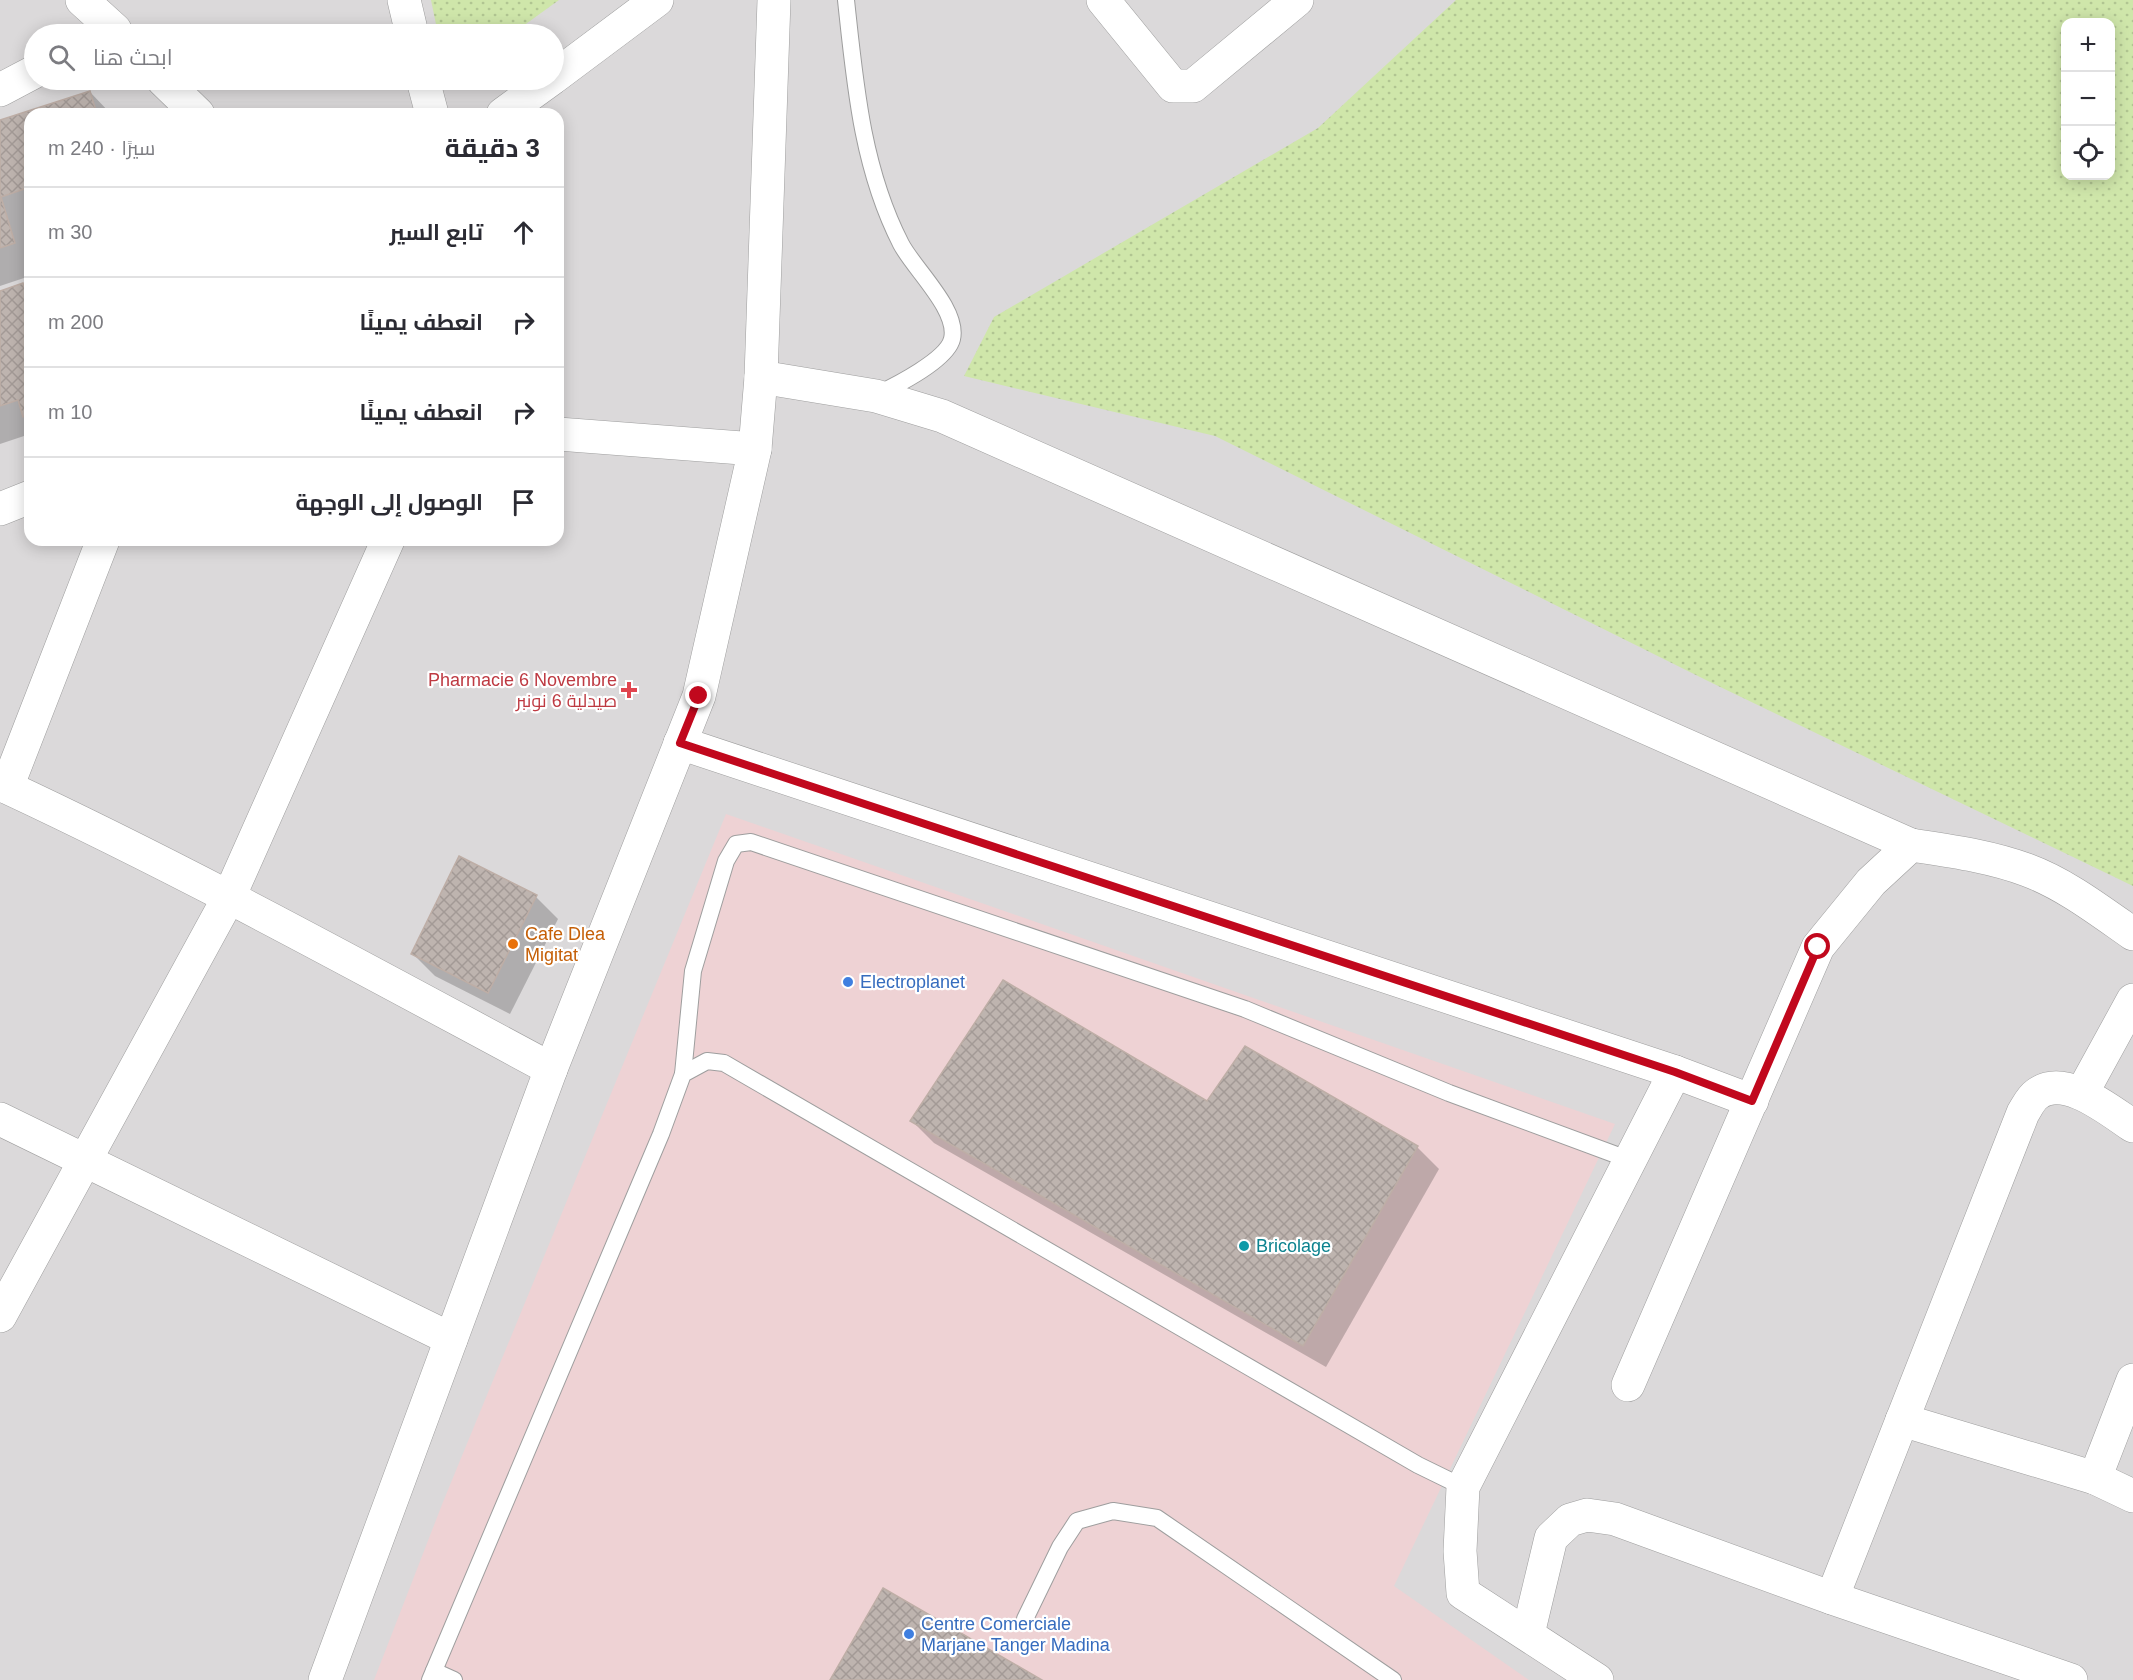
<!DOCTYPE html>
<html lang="ar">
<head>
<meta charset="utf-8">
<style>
	:root { --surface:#fff; --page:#f7f7f7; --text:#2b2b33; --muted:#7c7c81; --line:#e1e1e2 }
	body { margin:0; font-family:Helvetica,Cairo,sans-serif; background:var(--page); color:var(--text); direction:rtl }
	.controls { position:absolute; right:18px; top:18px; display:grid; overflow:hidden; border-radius:12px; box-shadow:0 3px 15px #0003 }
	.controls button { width:54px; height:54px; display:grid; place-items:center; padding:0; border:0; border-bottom:2px solid var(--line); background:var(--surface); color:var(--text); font:30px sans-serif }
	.stop { position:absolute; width:18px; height:18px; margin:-14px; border:4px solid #c1081d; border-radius:50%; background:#fff }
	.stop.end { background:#c1081d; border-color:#fff; box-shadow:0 2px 6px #0008 }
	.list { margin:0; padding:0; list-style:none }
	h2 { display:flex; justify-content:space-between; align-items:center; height:78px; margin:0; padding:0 24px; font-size:26px }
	h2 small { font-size:20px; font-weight:400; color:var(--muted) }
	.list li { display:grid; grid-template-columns:39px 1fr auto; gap:18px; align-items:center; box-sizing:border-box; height:90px; padding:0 24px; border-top:2px solid var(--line) }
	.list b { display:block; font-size:22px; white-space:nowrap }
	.list em { font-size:20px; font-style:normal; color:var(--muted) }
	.icon { flex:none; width:33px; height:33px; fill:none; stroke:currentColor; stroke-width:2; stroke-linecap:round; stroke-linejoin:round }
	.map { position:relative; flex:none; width:2133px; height:1680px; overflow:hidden; direction:ltr }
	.search { position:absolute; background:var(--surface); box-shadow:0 3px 15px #0003; left:24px; top:24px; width:540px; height:66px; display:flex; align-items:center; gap:15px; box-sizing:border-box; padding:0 21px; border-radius:33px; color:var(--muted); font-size:22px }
	.panel { position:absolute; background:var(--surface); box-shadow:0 3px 15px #0003; left:24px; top:108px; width:540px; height:438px; border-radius:18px; direction:rtl }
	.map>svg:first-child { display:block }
	.residential { fill:#dbd9da; fill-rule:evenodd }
	.commercial { fill:#eed2d4 }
	.grass { fill:url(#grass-dots); fill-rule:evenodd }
	.shadow { fill:#0003 }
	.building { fill:url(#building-cross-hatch); stroke:#beaea6; stroke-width:1.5 }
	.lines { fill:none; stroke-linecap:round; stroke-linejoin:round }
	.service-casing { stroke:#9e9e9e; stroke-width:18 }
	.minor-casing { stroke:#9e9e9e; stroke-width:34 }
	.service { stroke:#fff; stroke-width:16 }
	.minor { stroke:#fff; stroke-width:33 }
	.route { stroke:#c1081d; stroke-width:8 }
	.health-dot { fill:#e0444e; stroke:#fff; stroke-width:2 }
	.food-dot { fill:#e8710a; stroke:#fff; stroke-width:2 }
	.shop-dot { fill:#3f7fe0; stroke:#fff; stroke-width:2 }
	.culture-dot { fill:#0f9aa8; stroke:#fff; stroke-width:2 }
	.labels { text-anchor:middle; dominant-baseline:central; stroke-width:4.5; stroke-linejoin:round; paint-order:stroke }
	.health-label { font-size:18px; fill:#be3a42; stroke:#fff; text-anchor:end }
	.food-label { font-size:18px; fill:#c56008; stroke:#fff; text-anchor:start }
	.shop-label { font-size:18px; fill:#366cbe; stroke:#fff; text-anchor:start }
	.culture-label { font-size:18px; fill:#0d838f; stroke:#fff; text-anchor:start }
</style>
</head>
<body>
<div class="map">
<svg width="2133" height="1680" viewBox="0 0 2133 1680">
	<defs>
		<pattern id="grass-dots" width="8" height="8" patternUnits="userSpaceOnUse" patternTransform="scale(1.5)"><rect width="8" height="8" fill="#cfe6aa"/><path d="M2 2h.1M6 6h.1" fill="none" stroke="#b1c592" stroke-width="1.8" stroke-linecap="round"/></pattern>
		<pattern id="building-cross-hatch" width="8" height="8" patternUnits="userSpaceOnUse" patternTransform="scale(1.5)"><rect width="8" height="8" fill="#beb4af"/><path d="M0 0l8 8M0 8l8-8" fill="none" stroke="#a39a96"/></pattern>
	</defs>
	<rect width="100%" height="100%" fill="#ede9e3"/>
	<!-- residential -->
	<path class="residential" d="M0 0H2133V1680H0ZM2066 22H2110V176H2066ZM34 34H554V80H34ZM30 114H558V540H30Z"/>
	<!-- commercial -->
	<path class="commercial" d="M726 814 1615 1124 1394 1586 1529 1680H374L443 1502Z"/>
	<!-- grass -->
	<g class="grass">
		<path d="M431 0H559L512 34H438Z"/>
		<path d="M1456 0H2133V886L1712 683 1215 436 964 376 994 317 1318 128ZM2066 22H2110V176H2066Z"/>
	</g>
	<!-- shadow -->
	<g class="shadow">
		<path d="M90 92 111 114H30V276L0 286V122Z"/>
		<path d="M23 285 30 292V434L0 444V292Z"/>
		<path d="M536 897 558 919 510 1014 435 976 413 954Z"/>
		<path d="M1208 1103 1417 1147 1439 1169 1326 1367 934 1143 912 1121Z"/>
	</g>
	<!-- building -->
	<g class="building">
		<path d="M90 91 97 114H30V187L1 197 15 243 0 248V120Z"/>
		<path d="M23 283 30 305V414L23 417 18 400 0 406V291Z"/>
		<path d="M459 856 537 895 488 993 411 954Z"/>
		<path d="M1003 980 1207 1101 1245 1046 1418 1146 1303 1346 910 1121Z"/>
		<path d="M883 1588 1042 1680H830Z"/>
	</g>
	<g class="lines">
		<defs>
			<g id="service">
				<path d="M846 0C855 84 862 168 901 244 914 269 959 310 952 339 947 360 895 386 876 395"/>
				<path d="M683 1074 693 971 726 861 736 844 751 842 1245 1009 1449 1093 1630 1160"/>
				<path d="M1025 1619 1060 1547 1077 1521 1113 1511 1157 1518 1393 1680"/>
				<path d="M434 1671 454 1680"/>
				<path d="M430 1680 661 1134 683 1074 707 1061 724 1063 1418 1465 1463 1487"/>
			</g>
			<g id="minor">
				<path d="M82 0 115 30"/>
				<path d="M404 0 412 34"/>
				<path d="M1103 0 1173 86H1193L1297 0"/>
				<path d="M554 77 657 0"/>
				<path d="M163 80 198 114"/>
				<path d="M423 80 432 114"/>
				<path d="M0 90 34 72"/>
				<path d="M503 114 550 80"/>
				<path d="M761 377 876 396 942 416 1911 845"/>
				<path d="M558 434 755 449"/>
				<path d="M0 509 30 497"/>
				<path d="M680 743 1675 1072 1752 1101"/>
				<path d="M0 784C187 871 368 971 551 1069"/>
				<path d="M7 787 103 540"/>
				<path d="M2082 1093 2133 1000"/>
				<path d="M0 1119 451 1339"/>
				<path d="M0 1316 229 897 388 540"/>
				<path d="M1628 1385 1818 947 1871 882 1911 845C1950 851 1989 856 2027 870 2065 884 2100 911 2133 934"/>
				<path d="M1902 1420 2095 1478 2133 1496"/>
				<path d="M2095 1478 2133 1380"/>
				<path d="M1832 1598 2023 1113C2027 1107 2030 1099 2037 1094 2065 1073 2110 1111 2133 1126"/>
				<path d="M1528 1634 1551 1538 1570 1520 1587 1515 1615 1519 1832 1598 2071 1680"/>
				<path d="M325 1680 551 1069 699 696 755 449 761 377 774 0"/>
				<path d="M1597 1680 1463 1593 1460 1551 1463 1487 1675 1072"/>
			</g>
		</defs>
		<!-- service casing -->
		<use href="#service" class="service-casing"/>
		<!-- minor casing -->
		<use href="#minor" class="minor-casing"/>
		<!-- service -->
		<use href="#service" class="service"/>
		<!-- minor -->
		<use href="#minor" class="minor"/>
	</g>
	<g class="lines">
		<!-- route -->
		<path class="route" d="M699 696 680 743 1675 1072 1752 1101 1818 947"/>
	</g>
	<!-- markers -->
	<path class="health-dot" d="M626 681h6v6h6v6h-6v6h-6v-6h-6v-6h6z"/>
	<circle class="food-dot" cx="513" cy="944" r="6"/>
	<g class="shop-dot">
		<circle cx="848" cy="982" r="6"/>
		<circle cx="909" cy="1634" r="6"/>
	</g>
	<circle class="culture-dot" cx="1244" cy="1246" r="6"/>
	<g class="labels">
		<!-- health labels -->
		<g class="health-label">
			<text x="617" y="680">Pharmacie 6 Novembre<tspan x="617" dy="21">صيدلية 6 نونبر</tspan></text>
		</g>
		<!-- food labels -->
		<g class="food-label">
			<text x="525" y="934">Cafe Dlea<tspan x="525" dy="21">Migitat</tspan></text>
		</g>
		<!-- shop labels -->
		<g class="shop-label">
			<text x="860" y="982">Electroplanet</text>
			<text x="921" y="1624">Centre Comerciale<tspan x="921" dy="21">Marjane Tanger Madina</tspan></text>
		</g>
		<!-- culture labels -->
		<g class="culture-label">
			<text x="1256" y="1246">Bricolage</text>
		</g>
	</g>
</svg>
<div class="controls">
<button>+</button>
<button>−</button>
<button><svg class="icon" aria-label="locate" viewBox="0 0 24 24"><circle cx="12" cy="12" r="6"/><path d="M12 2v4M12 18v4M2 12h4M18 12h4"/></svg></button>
</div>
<div class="stop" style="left:1818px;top:947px"></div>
<div class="stop end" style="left:699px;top:696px"></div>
<div class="search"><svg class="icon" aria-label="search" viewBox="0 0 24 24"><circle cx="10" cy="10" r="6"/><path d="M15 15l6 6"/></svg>ابحث هنا</div>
<section class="panel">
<h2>3 دقيقة<small>سيرًا · 240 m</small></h2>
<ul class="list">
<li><svg class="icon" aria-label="ahead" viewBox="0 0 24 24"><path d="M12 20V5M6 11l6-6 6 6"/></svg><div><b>تابع السير</b></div><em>30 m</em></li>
<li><svg class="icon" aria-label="right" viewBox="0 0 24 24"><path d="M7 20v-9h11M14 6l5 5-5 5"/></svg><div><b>انعطف يمينًا</b></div><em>200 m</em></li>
<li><svg class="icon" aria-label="right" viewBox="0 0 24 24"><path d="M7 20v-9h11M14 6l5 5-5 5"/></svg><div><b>انعطف يمينًا</b></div><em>10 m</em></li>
<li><svg class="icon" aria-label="arrive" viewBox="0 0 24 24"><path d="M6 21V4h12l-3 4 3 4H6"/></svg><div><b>الوصول إلى الوجهة</b></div></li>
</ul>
</section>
</div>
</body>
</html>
